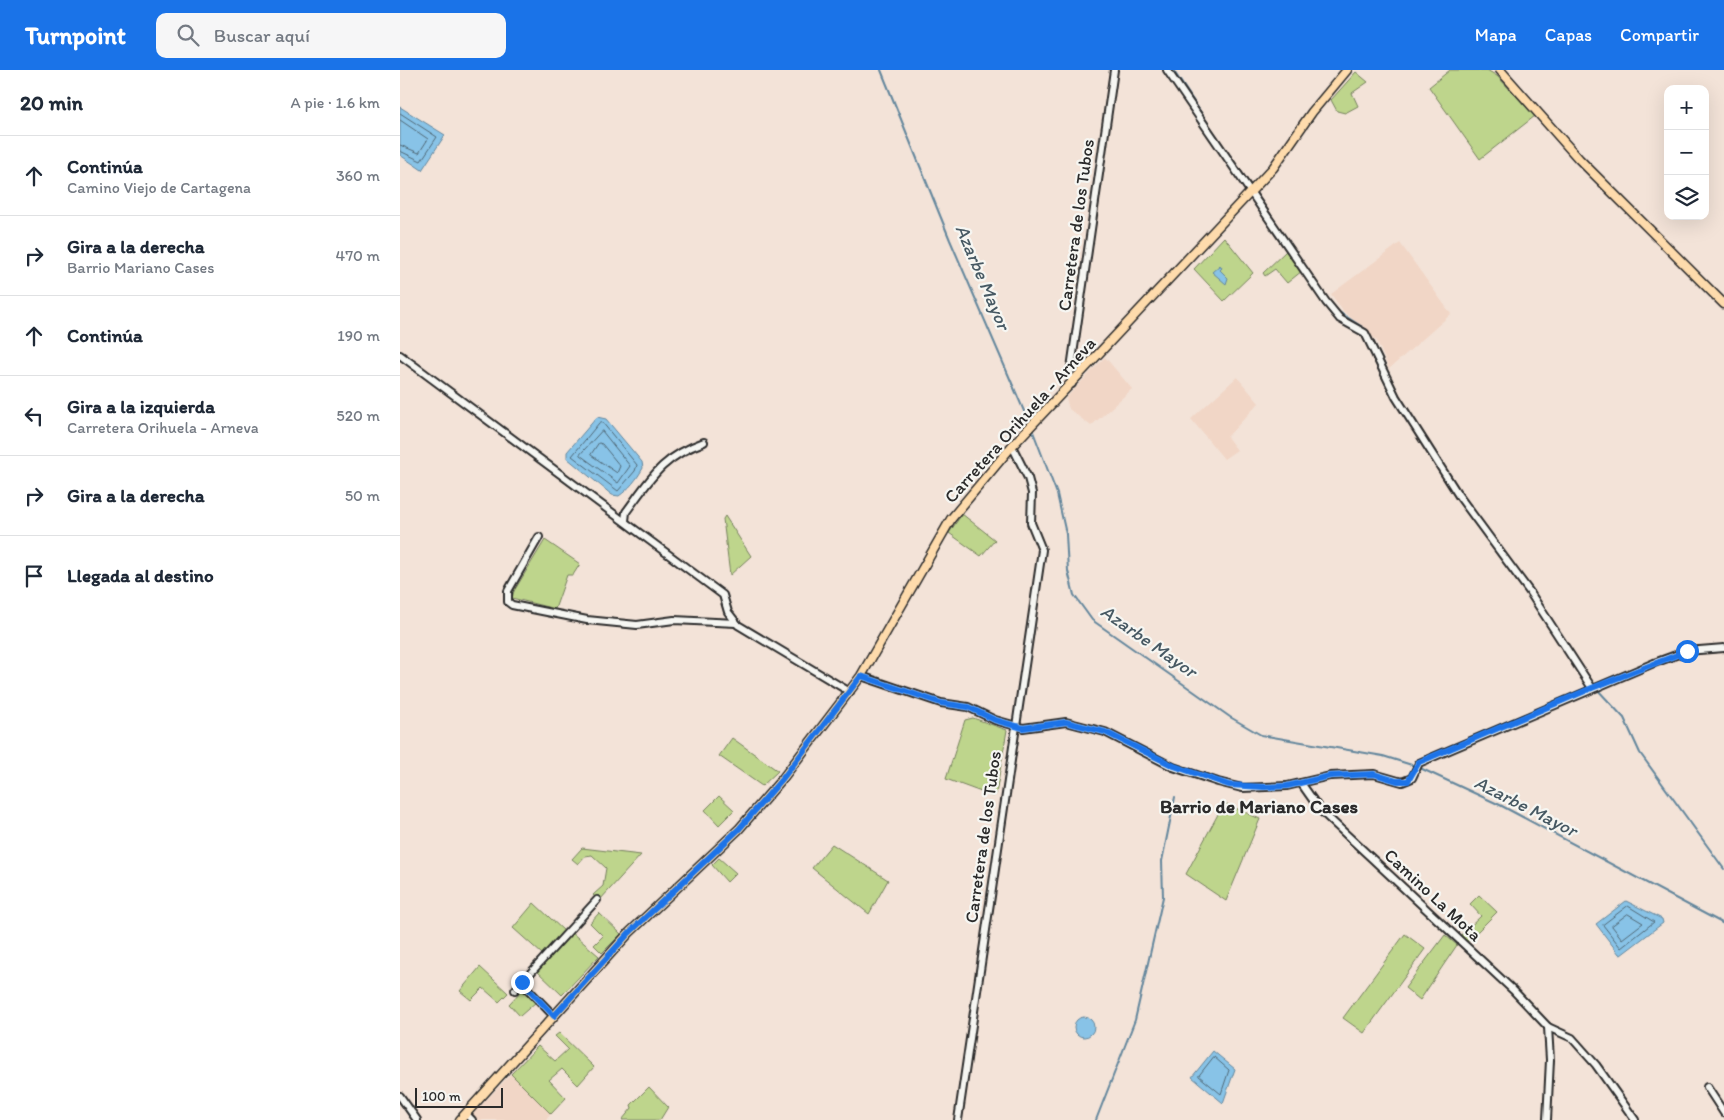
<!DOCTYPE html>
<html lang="es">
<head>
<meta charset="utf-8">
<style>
	:root { --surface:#fff; --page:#f6f6f7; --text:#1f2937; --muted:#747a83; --line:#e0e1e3; --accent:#1a73e8 }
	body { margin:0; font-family:Itim,sans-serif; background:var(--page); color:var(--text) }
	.controls { position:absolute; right:15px; top:15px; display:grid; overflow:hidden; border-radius:10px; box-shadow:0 5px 20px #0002 }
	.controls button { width:45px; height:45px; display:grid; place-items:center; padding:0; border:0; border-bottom:1px solid var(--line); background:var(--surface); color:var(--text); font:25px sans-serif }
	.scale { position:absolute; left:15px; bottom:12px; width:88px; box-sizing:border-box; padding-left:5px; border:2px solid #2b2b2b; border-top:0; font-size:14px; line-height:18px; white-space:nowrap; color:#2b2b2b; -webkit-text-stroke:4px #f6f6f2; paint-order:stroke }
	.stop { position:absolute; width:15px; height:15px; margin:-11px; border:4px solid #1a73e8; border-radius:50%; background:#fff }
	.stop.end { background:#1a73e8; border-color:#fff; box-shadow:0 1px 5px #0008 }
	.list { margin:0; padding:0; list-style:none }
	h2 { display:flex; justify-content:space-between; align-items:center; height:65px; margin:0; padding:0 20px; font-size:21px }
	h2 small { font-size:16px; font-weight:400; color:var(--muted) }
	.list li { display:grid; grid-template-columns:32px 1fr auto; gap:15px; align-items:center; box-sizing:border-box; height:80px; padding:0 20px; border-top:1px solid var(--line) }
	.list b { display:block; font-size:19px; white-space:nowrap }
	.list p { margin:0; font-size:16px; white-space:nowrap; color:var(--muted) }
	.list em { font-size:16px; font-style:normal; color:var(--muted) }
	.icon { flex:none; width:28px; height:28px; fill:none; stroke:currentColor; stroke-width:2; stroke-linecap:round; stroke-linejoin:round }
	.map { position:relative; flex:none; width:1324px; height:1050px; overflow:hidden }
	header { display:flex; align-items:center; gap:30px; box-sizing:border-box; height:70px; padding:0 25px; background:var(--accent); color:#fff }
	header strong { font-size:24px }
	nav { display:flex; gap:28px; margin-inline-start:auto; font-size:18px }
	.search { width:350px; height:45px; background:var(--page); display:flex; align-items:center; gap:12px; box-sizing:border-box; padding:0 18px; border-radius:10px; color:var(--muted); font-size:19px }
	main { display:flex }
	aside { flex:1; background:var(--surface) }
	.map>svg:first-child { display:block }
	.built { fill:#f1d6c6 }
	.green { fill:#bed58c; stroke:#74805c }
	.water { fill:#88c3e7; stroke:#63869c }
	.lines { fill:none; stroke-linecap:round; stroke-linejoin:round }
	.shore { stroke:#506876; stroke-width:1 }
	.stream { stroke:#63869c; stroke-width:2 }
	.minor-casing { stroke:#2b2b2b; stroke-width:10 }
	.major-casing { stroke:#2b2b2b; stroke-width:11 }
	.minor { stroke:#f6f6f2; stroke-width:6 }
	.major { stroke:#fedbac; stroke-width:8 }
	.route { stroke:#1a73e8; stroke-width:6 }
	.labels { text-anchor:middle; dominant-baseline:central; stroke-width:4.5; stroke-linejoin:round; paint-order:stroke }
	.street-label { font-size:18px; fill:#2b2b2b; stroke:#f6f6f2 }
	.water-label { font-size:19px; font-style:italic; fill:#475963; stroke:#f6f6f2 }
	.neighbourhood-label { font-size:19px; font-weight:bold; fill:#2b2b2b; stroke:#f6f6f2 }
</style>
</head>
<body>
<header>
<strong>Turnpoint</strong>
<div class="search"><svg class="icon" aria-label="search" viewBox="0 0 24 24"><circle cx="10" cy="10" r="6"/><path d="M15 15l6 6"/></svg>Buscar aquí</div>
<nav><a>Mapa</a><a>Capas</a><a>Compartir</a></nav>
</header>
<main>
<aside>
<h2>20 min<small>A pie · 1.6 km</small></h2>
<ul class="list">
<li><svg class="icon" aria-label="ahead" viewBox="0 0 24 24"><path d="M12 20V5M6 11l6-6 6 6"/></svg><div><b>Continúa</b><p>Camino Viejo de Cartagena</p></div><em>360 m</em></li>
<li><svg class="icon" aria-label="right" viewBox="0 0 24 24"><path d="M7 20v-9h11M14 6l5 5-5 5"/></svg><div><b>Gira a la derecha</b><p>Barrio Mariano Cases</p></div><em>470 m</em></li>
<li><svg class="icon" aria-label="ahead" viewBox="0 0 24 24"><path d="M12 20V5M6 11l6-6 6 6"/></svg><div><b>Continúa</b></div><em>190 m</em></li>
<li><svg class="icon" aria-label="left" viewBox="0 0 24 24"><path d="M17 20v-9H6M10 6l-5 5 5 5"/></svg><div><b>Gira a la izquierda</b><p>Carretera Orihuela - Arneva</p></div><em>520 m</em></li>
<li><svg class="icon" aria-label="right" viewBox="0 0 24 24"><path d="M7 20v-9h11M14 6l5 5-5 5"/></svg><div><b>Gira a la derecha</b></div><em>50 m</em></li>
<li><svg class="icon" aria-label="arrive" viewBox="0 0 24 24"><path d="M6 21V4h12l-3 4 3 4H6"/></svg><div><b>Llegada al destino</b></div></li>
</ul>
</aside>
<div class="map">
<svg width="1324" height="1050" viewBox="0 0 1324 1050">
	<rect width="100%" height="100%" fill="#f3e3d8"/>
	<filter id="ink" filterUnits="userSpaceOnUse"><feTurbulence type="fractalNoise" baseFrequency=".02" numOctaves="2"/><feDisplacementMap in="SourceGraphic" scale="10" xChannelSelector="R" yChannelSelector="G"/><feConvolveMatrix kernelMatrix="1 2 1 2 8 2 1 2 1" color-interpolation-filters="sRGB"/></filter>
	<g filter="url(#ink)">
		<!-- built -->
		<g class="built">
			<path d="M1000 173 1051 244 989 299 977 271 943 241 931 224Z"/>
			<path d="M705 287 732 319 691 356 669 339 666 328Z"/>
			<path d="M837 307 859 333 827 367 837 380 824 389 791 349Z"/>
			<path d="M111 1004 151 1044 146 1050H78L72 1045Z"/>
		</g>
		<!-- green -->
		<g class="green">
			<path d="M1050 0H1087L1097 6 1135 46 1080 89 1029 17Z"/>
			<path d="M956 2 968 12 952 23 958 36 945 43 937 41 931 30Z"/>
			<path d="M824 167 853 203 824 231 794 199Z"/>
			<path d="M887 180 902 201 887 213 875 199 865 206 863 203Z"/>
			<path d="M562 444 595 470 581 486 549 463Z"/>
			<path d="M325 446 351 486 330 505 323 449Z"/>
			<path d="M145 470 180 494 173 505H167L155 539 112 528 114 521Z"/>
			<path d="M573 648 607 660 596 724 592 726 546 709 565 650Z"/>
			<path d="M332 668 378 701 362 716 319 686Z"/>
			<path d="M319 726 334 740 319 755 305 740Z"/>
			<path d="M824 733 860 749 826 831 786 804Z"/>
			<path d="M432 774 488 810 469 844 412 798Z"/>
			<path d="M182 778 241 785 199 831 193 825 203 816 206 798 192 785 185 786 178 794 172 789Z"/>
			<path d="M319 788 336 803 327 812 312 795Z"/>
			<path d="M1079 825 1097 842 1067 872 1060 866 1081 846 1070 834Z"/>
			<path d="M134 833 164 861 142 884 113 858Z"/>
			<path d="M199 843 221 864 202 883 194 875 203 866 190 853Z"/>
			<path d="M171 862 199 886 162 925 137 901Z"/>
			<path d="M1005 864 1025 879 964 963 943 948Z"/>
			<path d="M1045 865 1057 875 1020 930 1005 918Z"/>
			<path d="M80 897 108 923 99 932 83 918 71 930 60 921Z"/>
			<path d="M123 919 136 932 120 946 109 934Z"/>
			<path d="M159 963 194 997 178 1015 162 999 149 1010 166 1028 151 1044 111 1004 138 976 155 991 168 979 155 966Z"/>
			<path d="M249 1017 268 1037 260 1050H222L232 1038 231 1035Z"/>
		</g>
		<!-- water -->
		<g class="water">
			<path d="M0 37 45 65 22 100 0 85Z"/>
			<path d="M820 195 822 198 820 200 828 208 826 214 812 202Z"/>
			<path d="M197 347 206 349 242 392 243 398C237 409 229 419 219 426L212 425 167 388V382Z"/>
			<path d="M1226 831 1262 849 1263 853 1221 885 1219 884 1196 854Z"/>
			<circle cx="684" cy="957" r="10"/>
			<path d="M813 981 835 999 823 1033 792 1007Z"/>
		</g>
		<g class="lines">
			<!-- shore -->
			<g class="shore">
				<path d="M0 43 37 67 21 91 0 81"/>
				<path d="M0 50 28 69 19 83 0 75"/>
				<path d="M202 352 237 395 235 401 218 421 172 386 199 353Z"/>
				<path d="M202 361 230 396 218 413 180 385Z"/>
				<path d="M199 373 202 374 220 396 217 403 191 385Z"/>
				<path d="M1228 836 1254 852 1221 878 1203 855Z"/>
				<path d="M1228 844 1243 853 1222 869 1212 856Z"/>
				<path d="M814 987 829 1000 821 1024 799 1006Z"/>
			</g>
			<!-- stream -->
			<g class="stream">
				<path d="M481 0 550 170 630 355"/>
				<path d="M773 0 831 88"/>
				<path d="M858 127 923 222"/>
				<path d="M936 240 967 260 1000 328"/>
				<path d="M632 359 657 424 666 464 668 501 674 525 692 550 830 647 861 665 983 686 1015 696"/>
				<path d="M1106 485 1117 499"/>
				<path d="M1133 521 1193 614"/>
				<path d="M1196 618 1224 648 1240 683 1324 799"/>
				<path d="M1020 698 1100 735 1324 854"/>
				<path d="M696 1050 735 950 763 827 762 791 775 727"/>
			</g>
			<defs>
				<g id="minor">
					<path d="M767 0 926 232 940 249 965 263 996 327 1059 426 1129 521 1192 618"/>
					<path d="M0 285 323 525 328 542 338 555 450 622"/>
					<path d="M672 314 670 305 714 0"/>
					<path d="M225 451 226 442C251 408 262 387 304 372"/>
					<path d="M139 467 108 521V532L112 535 187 550 237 555 274 550 336 553"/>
					<path d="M461 606 541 633 568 637 595 650 623 658 666 652 705 662 773 697 818 712 842 718 887 716 930 706 974 704 1002 712 1012 708 1019 693 1254 593 1287 581 1324 578"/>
					<path d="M901 713 920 740 1113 920 1148 957 1172 968 1196 995 1235 1050"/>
					<path d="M122 913 154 946"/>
					<path d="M115 920 197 830"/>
					<path d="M1307 1017 1324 1043"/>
					<path d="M0 1026 17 1050"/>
					<path d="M66 1044 72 1050"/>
					<path d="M558 1050 642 480 631 453 632 423 628 408 612 376"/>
					<path d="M1147 1050 1150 990 1148 957"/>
				</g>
				<g id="major">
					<path d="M1100 0 1179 89 1324 234"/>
					<path d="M60 1050 229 863 339 759 383 708 461 606 551 449 612 376 873 98 912 42 947 0"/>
				</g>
			</defs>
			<!-- minor casing -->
			<use href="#minor" class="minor-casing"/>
			<!-- major casing -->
			<use href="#major" class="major-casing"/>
			<!-- minor -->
			<use href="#minor" class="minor"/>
			<!-- major -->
			<use href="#major" class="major"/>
		</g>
	</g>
	<g class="lines" filter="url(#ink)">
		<!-- route -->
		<path class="route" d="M122 912 154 946 229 863 339 759 383 708 461 606 541 633 568 637 595 650 623 658 666 652 705 662 774 696 829 715 864 717 887 716 930 706 974 704 997 711H1008L1019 692 1024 690 1192 618 1287 581"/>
	</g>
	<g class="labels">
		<!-- street labels -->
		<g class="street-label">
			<text transform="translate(676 155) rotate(-82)">Carretera de los Tubos</text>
			<text transform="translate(620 350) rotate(-48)">Carretera Orihuela - Arneva</text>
			<text transform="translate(583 767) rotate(-82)">Carretera de los Tubos</text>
			<text transform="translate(1033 825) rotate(43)">Camino La Mota</text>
		</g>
		<!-- water labels -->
		<g class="water-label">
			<text transform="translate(583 207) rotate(67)">Azarbe Mayor</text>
			<text transform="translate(749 571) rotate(35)">Azarbe Mayor</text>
			<text transform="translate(1126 736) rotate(27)">Azarbe Mayor</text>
		</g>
		<!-- neighbourhood labels -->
		<g class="neighbourhood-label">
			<text x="859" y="736">Barrio de Mariano Cases</text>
		</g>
	</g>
</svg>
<div class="controls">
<button>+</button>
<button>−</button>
<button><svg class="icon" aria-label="layers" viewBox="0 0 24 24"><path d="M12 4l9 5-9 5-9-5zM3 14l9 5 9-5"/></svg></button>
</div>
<div class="scale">100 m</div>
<div class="stop" style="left:1287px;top:581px"></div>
<div class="stop end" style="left:122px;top:912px"></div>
</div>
</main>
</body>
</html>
